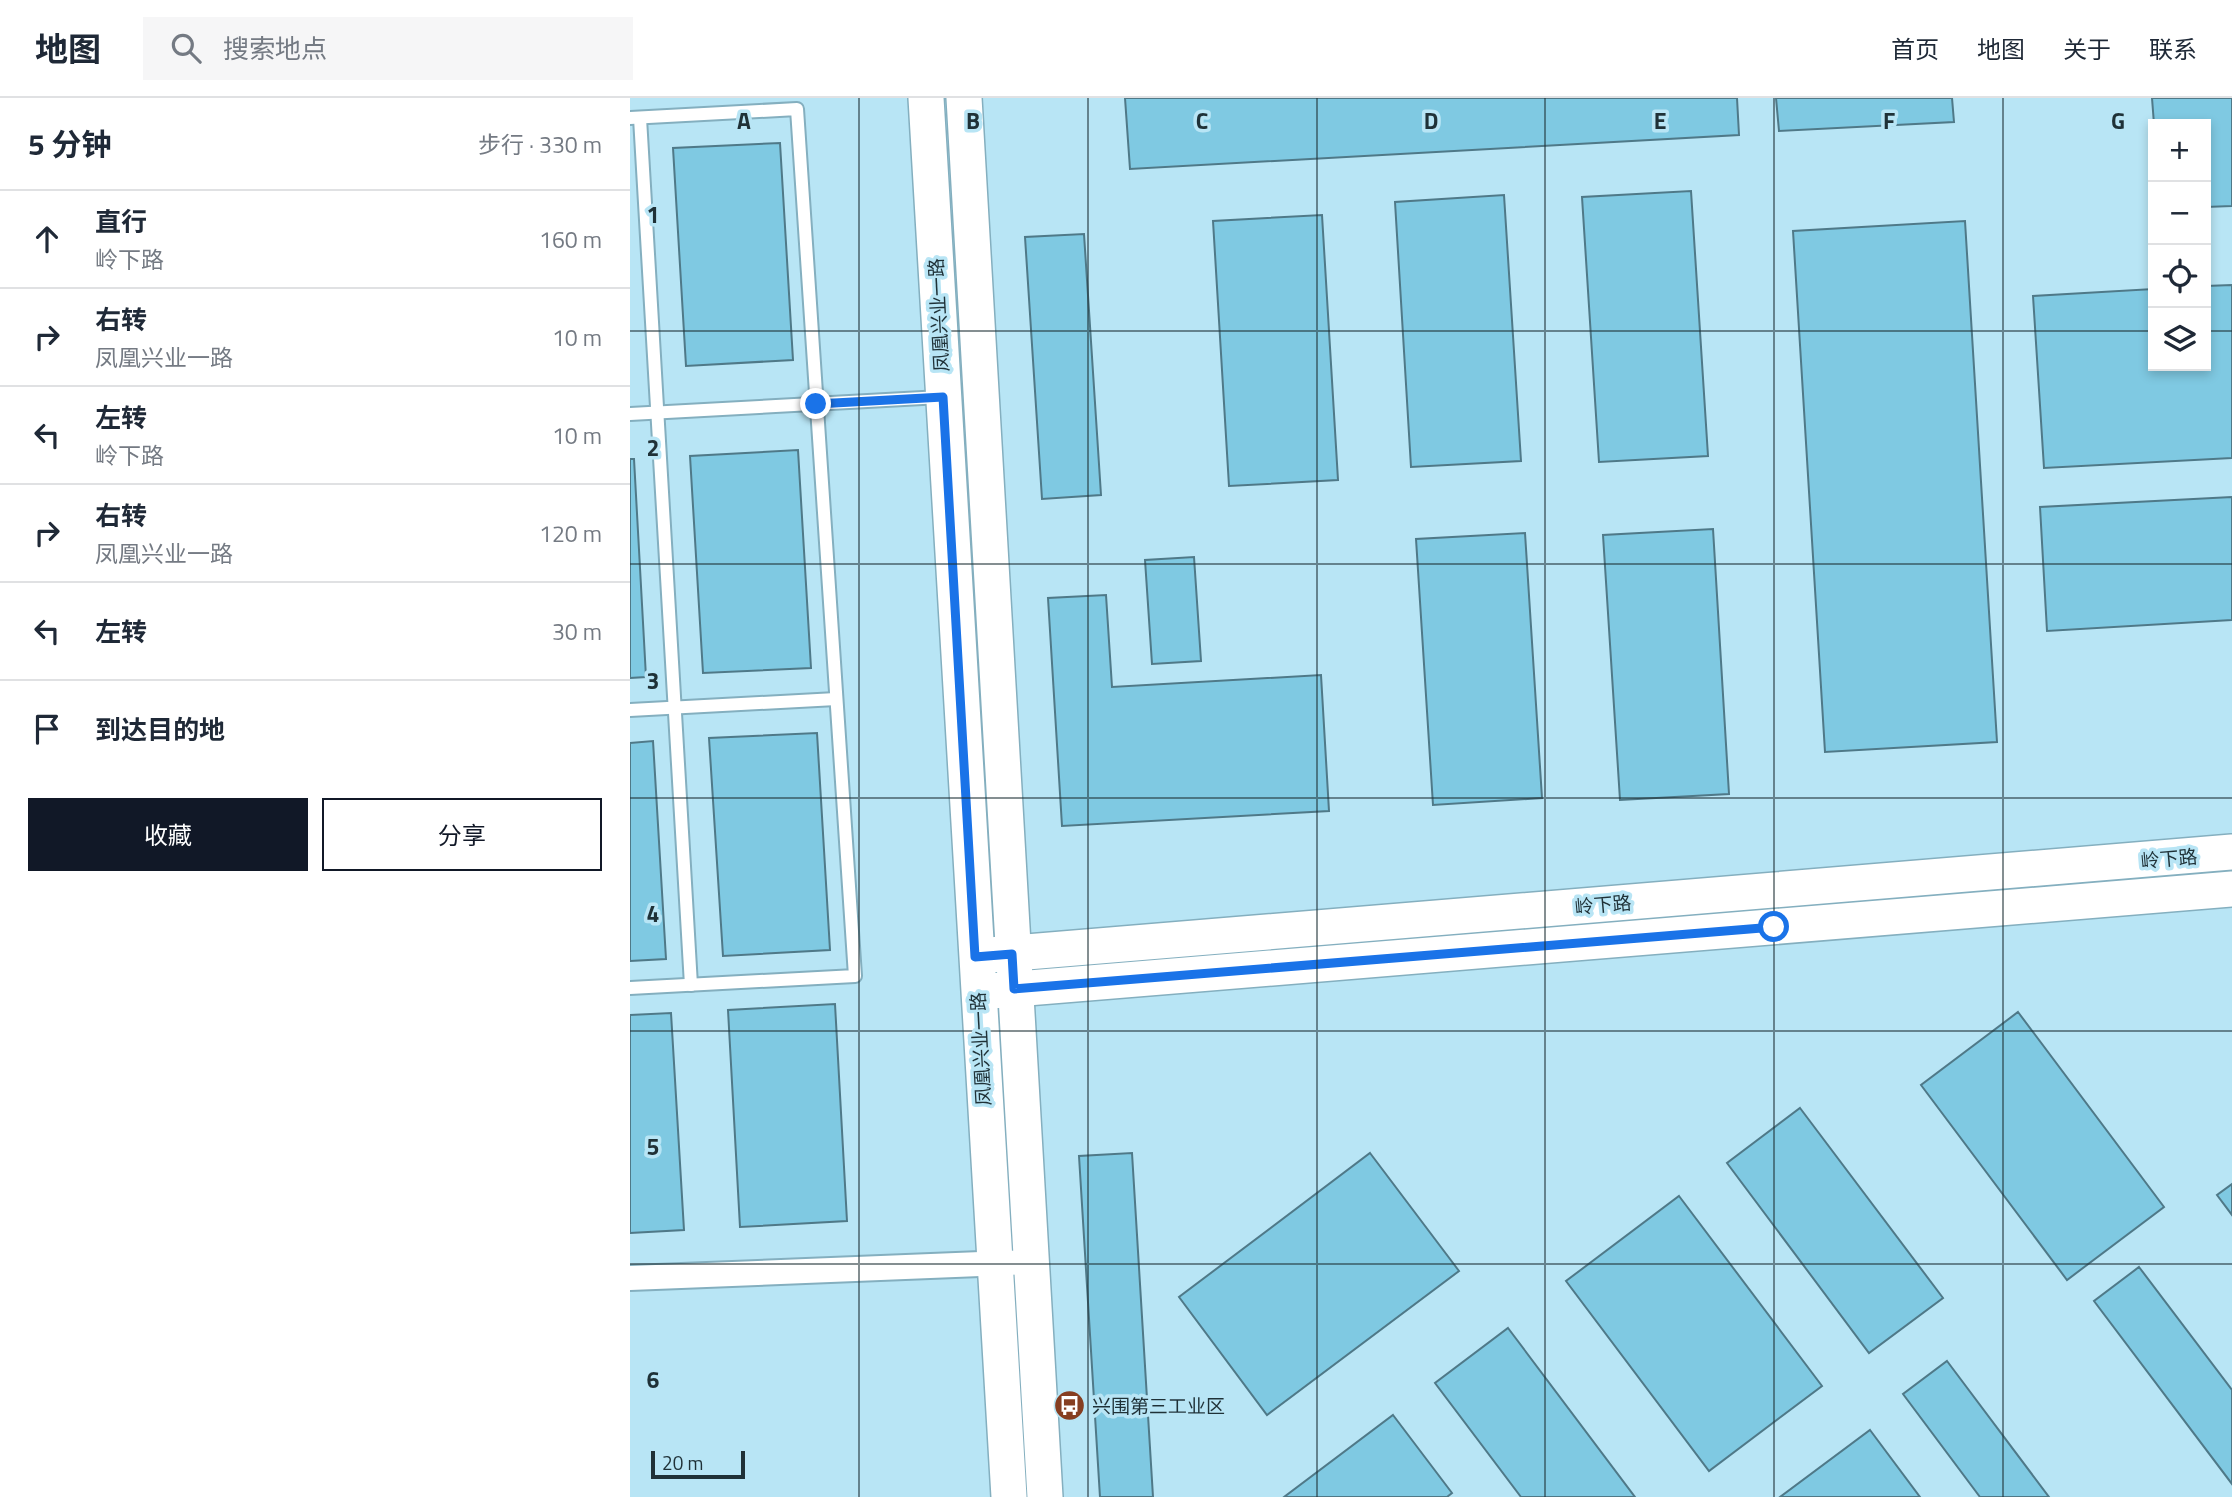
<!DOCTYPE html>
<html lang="zh">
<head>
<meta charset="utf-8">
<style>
	:root { --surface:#fff; --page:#f6f6f7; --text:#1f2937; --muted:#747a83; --line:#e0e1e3; --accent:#111827 }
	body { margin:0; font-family:"Titillium Web","Noto Sans SC",sans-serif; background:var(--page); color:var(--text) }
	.controls { position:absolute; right:21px; top:21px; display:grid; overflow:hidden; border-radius:0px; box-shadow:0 4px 10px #0003 }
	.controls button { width:63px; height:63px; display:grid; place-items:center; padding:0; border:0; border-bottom:2px solid var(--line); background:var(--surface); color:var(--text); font:35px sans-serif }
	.scale { position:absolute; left:21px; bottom:18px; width:94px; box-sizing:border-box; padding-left:7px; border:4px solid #1f3137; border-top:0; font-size:19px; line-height:24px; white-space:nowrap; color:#1f3137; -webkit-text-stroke:5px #b8e5f5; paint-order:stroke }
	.stop { position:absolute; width:21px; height:21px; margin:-16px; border:5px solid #1a73e8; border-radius:50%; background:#fff }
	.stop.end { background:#1a73e8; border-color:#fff; box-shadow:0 2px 7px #0008 }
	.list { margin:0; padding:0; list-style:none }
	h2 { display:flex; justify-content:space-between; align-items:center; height:91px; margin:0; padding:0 28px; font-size:30px }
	h2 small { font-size:23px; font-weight:400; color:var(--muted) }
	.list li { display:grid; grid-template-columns:46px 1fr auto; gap:21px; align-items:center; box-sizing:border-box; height:98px; padding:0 28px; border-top:2px solid var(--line) }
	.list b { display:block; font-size:26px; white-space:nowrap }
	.list p { margin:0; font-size:23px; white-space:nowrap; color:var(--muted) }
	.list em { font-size:23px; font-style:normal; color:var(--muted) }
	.actions { display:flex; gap:14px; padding:21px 28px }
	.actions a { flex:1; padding:16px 0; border:2px solid var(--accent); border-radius:0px; text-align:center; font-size:24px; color:var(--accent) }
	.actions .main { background:var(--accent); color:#fff }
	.icon { flex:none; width:38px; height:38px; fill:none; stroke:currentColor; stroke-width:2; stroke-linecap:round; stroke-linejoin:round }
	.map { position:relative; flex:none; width:1602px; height:1399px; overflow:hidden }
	header { display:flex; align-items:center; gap:42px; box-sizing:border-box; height:98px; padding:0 35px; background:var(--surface); border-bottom:2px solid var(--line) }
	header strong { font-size:33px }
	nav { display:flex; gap:38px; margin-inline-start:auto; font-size:24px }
	.search { width:490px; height:63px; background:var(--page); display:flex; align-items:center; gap:18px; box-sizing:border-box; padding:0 24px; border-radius:0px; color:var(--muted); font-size:26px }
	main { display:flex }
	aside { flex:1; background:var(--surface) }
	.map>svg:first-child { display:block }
	.building { fill:#7fc9e2; stroke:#4f7988; stroke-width:2 }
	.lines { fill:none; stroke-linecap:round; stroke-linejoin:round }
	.lane-casing { stroke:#84afbf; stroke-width:16 }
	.street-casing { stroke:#84afbf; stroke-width:28 }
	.secondary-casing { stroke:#84afbf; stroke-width:38 }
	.lane { stroke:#fff; stroke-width:12 }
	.street { stroke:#fff; stroke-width:24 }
	.secondary { stroke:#fff; stroke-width:35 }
	.route { stroke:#1a73e8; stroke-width:9 }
	.grid { fill:none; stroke:#1f3137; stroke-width:2; stroke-opacity:0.55 }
	.labels { text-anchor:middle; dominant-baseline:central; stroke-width:7; stroke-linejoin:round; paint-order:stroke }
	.street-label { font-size:19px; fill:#1f3137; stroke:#b8e5f5 }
	.poi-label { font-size:19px; fill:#1f3137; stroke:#b8e5f5; text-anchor:start }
	.grid-label { font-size:23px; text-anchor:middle; font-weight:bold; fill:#1f3137; stroke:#b8e5f5; stroke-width:7; stroke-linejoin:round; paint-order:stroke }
</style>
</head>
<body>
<header>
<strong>地图</strong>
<div class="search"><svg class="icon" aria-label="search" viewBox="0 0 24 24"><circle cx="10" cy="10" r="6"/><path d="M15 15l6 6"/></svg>搜索地点</div>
<nav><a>首页</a><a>地图</a><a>关于</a><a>联系</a></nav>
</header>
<main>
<aside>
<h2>5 分钟<small>步行 · 330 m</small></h2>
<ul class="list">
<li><svg class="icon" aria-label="ahead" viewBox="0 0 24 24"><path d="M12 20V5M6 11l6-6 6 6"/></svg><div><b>直行</b><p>岭下路</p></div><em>160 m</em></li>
<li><svg class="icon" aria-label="right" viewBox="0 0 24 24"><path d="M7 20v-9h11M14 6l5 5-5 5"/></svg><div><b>右转</b><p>凤凰兴业一路</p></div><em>10 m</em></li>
<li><svg class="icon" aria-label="left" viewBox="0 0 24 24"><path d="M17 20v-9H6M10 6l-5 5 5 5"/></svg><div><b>左转</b><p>岭下路</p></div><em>10 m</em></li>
<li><svg class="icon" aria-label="right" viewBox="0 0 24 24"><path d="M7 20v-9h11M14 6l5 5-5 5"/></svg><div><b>右转</b><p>凤凰兴业一路</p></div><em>120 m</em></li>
<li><svg class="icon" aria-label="left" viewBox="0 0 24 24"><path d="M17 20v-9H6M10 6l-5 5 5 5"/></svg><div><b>左转</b></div><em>30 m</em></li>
<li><svg class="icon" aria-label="arrive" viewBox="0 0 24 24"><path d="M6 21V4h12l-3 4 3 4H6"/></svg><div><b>到达目的地</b></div></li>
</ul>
<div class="actions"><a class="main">收藏</a><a>分享</a></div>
</aside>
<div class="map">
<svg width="1602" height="1399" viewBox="0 0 1602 1399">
	<rect width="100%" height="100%" fill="#b8e5f5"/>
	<!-- building -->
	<g class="building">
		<path d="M495 0H1107L1109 37 500 71Z"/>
		<path d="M1146 0H1322L1324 24 1149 33Z"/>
		<path d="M1522 0H1602V108L1576 109V26H1524Z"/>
		<path d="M150 45 163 262 56 268 43 50Z"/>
		<path d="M1061 93 1078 358 969 364 952 99Z"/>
		<path d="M874 97 891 363 781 369 765 104Z"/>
		<path d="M692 117 708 382 599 388 583 123Z"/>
		<path d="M1335 123 1367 644 1195 654 1163 133Z"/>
		<path d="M454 136 471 397 412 401 395 139Z"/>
		<path d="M1602 187V360L1414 370 1403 198 1523 191V268H1576V188Z"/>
		<path d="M168 352 181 570 73 575 60 358Z"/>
		<path d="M0 361H4L16 579 0 580Z"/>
		<path d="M1602 399V522L1417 533 1410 409Z"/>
		<path d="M1083 431 1099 696 990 702 973 437Z"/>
		<path d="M895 435 912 700 803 707 786 441Z"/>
		<path d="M564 459 571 563 522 566 515 462Z"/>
		<path d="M476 497 482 589 691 577 699 713 432 728 418 500Z"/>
		<path d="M187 635 200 852 93 858 79 640Z"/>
		<path d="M23 643 36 861 0 863V645Z"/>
		<path d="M205 906 217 1123 110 1129 98 912Z"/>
		<path d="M1388 914 1534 1109 1437 1182 1291 987Z"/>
		<path d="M41 915 54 1132 0 1135V917Z"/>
		<path d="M1170 1010 1313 1200 1239 1255 1097 1065Z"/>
		<path d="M502 1055 523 1399H470L449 1058Z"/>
		<path d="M740 1055 829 1173 637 1317 549 1199Z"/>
		<path d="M1602 1086V1117L1587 1097Z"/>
		<path d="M1049 1098 1192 1288 1079 1373 936 1183Z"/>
		<path d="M1509 1169 1602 1292V1386L1464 1203Z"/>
		<path d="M878 1230 1005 1399H891L805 1285Z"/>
		<path d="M1317 1263 1419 1399H1350L1273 1296Z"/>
		<path d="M763 1317 822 1395 817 1399H654Z"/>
		<path d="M1240 1332 1290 1399H1150Z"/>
	</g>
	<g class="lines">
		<defs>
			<g id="lane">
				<path d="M0 20 167 11 225 878 0 890"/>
				<path d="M10 20 61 887"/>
				<path d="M0 316 311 299"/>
				<path d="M0 612 206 601"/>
			</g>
			<path id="street" d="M0 1180 401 1164"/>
			<g id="secondary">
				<path d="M296 0 379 1399"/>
				<path d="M334 0 415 1399"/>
				<path d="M360 857 1602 754"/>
				<path d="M361 893 1602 791"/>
			</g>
		</defs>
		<!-- lane casing -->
		<use href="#lane" class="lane-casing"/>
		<!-- street casing -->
		<use href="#street" class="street-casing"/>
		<!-- secondary casing -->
		<use href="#secondary" class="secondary-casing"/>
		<!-- lane -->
		<use href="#lane" class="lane"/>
		<!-- street -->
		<use href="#street" class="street"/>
		<!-- secondary -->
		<use href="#secondary" class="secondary"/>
	</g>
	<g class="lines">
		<!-- route -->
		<path class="route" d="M186 306 313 299 345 859 382 856 384 891 1144 829"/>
	</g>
	<!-- grid -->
	<path class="grid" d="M229 0V1399M458 0V1399M687 0V1399M915 0V1399M1144 0V1399M1373 0V1399M0 233H1523M1576 233H1602M0 466H1602M0 700H1602M0 933H1602M0 1166H1602"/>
	<!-- icons -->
	<defs>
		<symbol id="bus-disc" viewBox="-11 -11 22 22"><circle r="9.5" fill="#863e21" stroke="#b8e5f5"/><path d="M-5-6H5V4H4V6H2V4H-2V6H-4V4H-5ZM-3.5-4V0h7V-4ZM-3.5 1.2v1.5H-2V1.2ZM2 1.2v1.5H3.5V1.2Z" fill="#fff"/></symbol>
	</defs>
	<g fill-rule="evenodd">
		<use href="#bus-disc" x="422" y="1290" width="35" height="35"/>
	</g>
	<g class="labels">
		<!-- street labels -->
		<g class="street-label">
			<text transform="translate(308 217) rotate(-93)">凤凰兴业一路</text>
			<text transform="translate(1539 760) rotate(-5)">岭下路</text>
			<text transform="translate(973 806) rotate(-5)">岭下路</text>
			<text transform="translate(350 951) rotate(-93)">凤凰兴业一路</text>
		</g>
		<!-- poi labels -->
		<g class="poi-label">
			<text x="462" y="1307">兴围第三工业区</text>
		</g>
	</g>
	<g class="grid-label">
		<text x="114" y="31">A</text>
		<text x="343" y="31">B</text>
		<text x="572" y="31">C</text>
		<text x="801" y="31">D</text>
		<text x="1030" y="31">E</text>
		<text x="1259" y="31">F</text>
		<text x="1488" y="31">G</text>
		<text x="23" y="125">1</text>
		<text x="23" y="358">2</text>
		<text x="23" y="591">3</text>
		<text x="23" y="824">4</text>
		<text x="23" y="1057">5</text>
		<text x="23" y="1290">6</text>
	</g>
</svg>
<div class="controls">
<button>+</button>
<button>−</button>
<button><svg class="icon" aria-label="locate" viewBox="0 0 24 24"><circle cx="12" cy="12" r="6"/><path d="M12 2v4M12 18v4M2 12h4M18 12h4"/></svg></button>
<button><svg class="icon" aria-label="layers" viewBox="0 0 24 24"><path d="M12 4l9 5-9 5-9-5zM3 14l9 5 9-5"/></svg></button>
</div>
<div class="scale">20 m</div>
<div class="stop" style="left:1144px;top:829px"></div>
<div class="stop end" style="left:186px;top:306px"></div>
</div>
</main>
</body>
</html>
